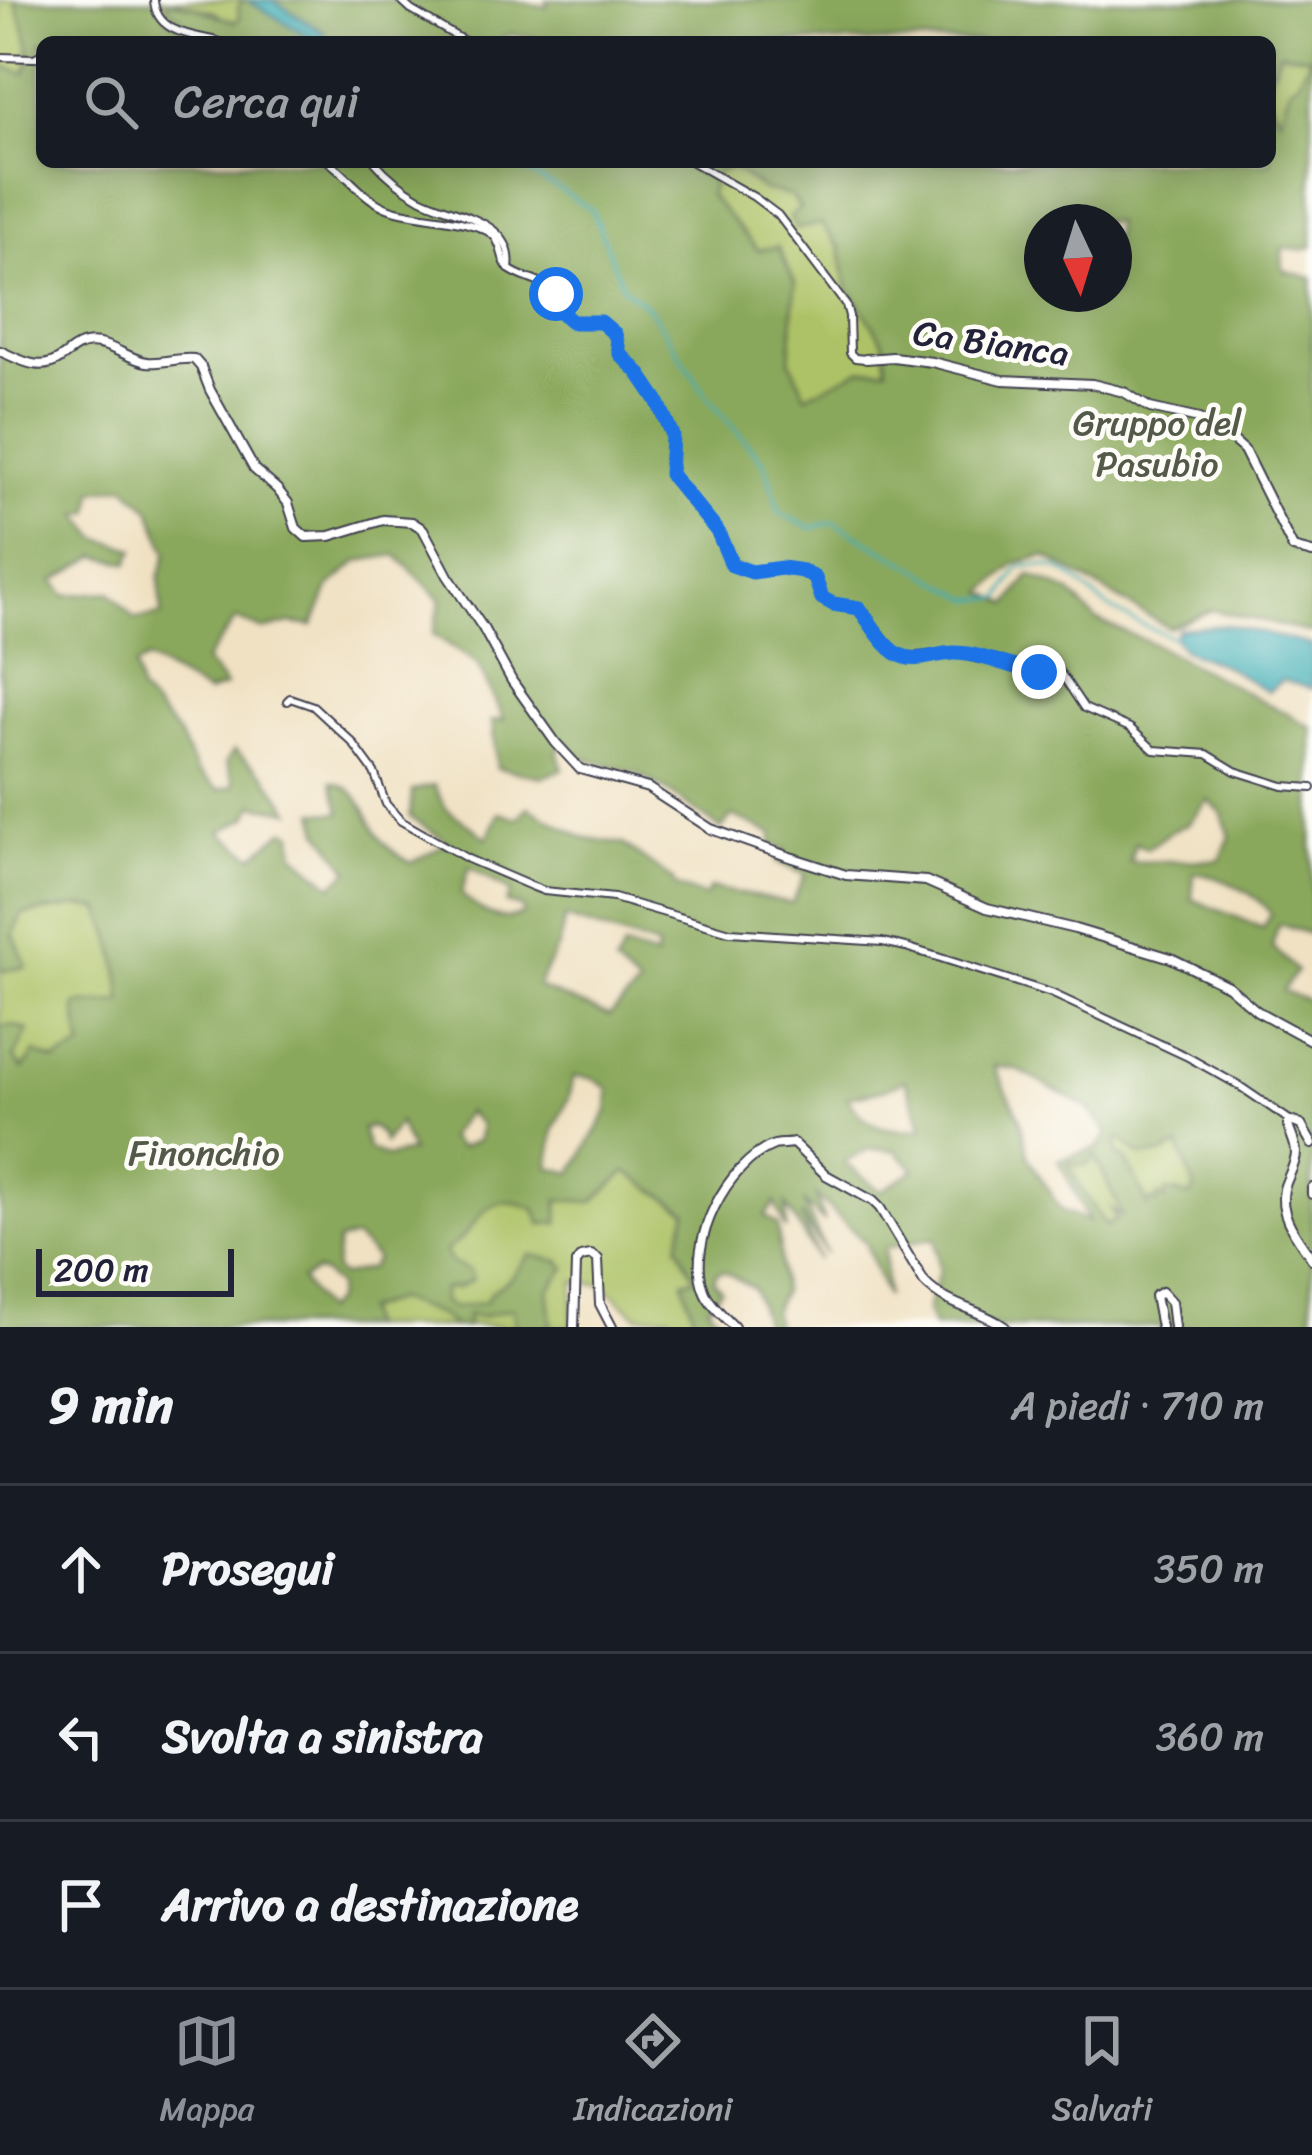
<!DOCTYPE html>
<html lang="it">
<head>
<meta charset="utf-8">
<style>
	:root { --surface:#171b24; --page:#20242c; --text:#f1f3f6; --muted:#9ea1a6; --line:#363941; --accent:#8c9099 }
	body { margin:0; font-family:Sriracha,sans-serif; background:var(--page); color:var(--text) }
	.compass { position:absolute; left:1024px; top:204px; width:108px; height:108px; border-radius:50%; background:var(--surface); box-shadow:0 6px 30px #0003; rotate:176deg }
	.scale { position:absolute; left:36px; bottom:30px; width:198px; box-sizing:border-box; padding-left:12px; border:6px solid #22223b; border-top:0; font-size:33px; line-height:42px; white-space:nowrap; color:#22223b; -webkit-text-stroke:9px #fdfcf7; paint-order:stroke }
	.stop { position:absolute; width:36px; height:36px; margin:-27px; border:9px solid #1a73e8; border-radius:50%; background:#fff }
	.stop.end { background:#1a73e8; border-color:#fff; box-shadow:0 3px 12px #0008 }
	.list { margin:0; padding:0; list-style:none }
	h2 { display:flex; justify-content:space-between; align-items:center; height:156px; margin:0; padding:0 48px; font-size:51px }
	h2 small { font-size:39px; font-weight:400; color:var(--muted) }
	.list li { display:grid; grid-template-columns:78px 1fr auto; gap:36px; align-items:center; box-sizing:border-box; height:168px; padding:0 48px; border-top:3px solid var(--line) }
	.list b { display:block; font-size:45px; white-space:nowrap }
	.list em { font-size:39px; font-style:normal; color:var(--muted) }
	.icon { flex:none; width:66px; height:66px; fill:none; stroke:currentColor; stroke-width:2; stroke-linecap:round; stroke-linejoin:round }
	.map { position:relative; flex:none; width:1312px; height:1327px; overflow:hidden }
	.search { position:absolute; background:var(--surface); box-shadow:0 6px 30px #0003; left:36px; right:36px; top:36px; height:132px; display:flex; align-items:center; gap:30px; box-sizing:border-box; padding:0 42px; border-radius:18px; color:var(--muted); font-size:45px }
	.sheet { height:660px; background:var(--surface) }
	nav { display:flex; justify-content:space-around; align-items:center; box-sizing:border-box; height:168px; border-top:3px solid var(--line); background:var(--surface); font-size:33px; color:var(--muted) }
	nav a { display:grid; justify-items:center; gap:6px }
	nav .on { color:var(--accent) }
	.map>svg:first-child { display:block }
	.green { fill:#adc266; stroke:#687250; stroke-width:3 }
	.forest { fill:#8aa85b; stroke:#56654b; stroke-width:3; fill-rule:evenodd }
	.water { fill:#3bacb4; stroke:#2e6778; stroke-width:3 }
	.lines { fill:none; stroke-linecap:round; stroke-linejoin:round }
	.stream { stroke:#3bacb4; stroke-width:3 }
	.minor-casing { stroke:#413f4f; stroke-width:10 }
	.tertiary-casing { stroke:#413f4f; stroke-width:12 }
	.secondary-casing { stroke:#413f4f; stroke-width:12 }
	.minor { stroke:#fff; stroke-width:6 }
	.tertiary { stroke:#fff; stroke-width:8 }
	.secondary { stroke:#fff; stroke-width:8 }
	.route { stroke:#1a73e8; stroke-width:15 }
	.labels { text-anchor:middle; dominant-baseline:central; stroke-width:9; stroke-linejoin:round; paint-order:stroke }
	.street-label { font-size:36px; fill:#22223b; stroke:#fdfcf7 }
	.park-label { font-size:36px; fill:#535a4a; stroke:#fdfcf7 }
</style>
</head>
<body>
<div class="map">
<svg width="1312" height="1327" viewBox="0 0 1312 1327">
	<rect width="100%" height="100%" fill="#fdfcf7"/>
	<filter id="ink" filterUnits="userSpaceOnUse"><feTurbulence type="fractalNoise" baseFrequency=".00833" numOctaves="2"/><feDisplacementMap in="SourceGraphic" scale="24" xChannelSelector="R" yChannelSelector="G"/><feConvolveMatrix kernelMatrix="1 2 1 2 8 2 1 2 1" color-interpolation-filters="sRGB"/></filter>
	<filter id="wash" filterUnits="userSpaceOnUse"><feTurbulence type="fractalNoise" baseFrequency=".004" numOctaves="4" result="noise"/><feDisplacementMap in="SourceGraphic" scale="48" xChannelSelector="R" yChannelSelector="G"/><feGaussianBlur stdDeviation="2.7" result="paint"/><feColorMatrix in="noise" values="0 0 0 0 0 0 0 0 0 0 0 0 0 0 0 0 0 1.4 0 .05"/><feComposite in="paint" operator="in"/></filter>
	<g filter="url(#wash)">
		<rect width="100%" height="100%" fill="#f0e1c2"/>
		<!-- green -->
		<g class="green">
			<path d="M0 0H15C22 22 37 52 25 73L0 66Z"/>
			<path d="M159 0H237L242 2 239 18 236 22 222 18 215 12 177 2 181 20 178 25 165 18Z"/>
			<path d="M1280 52 1311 56 1280 119C1264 94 1269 78 1280 52Z"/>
			<path d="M732 168 764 190 791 196 800 208 821 223 840 248 847 286 884 342 887 368 859 371 806 396 790 360 795 283 777 247 758 250 709 195 717 172Z"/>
			<path d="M80 906 100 909C115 943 120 966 122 1003L78 1004 76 1006 82 1048 55 1061 35 1053 23 1070 2 1050 0 1055V971L26 967 13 934 21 914Z"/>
			<path d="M1119 1138 1160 1155 1179 1146 1195 1189 1190 1197 1175 1192 1165 1201 1149 1207 1126 1159 1118 1156 1116 1144Z"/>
			<path d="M1094 1154 1125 1220 1112 1210 1116 1220 1106 1226 1079 1185 1068 1161 1079 1165Z"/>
			<path d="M626 1172 687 1211 695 1279 684 1281 694 1319 700 1327H679L670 1315 637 1316 602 1284 574 1282 572 1327H552L548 1290 531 1256 511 1278 490 1293 486 1302 453 1308 443 1302V1289L459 1287 469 1271 452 1263 445 1251C492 1205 494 1181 558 1223V1200Z"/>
			<path d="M396 1299 443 1316 453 1327H368L364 1311Z"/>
			<path d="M514 1307 515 1327 465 1325 467 1314 482 1317Z"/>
		</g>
		<!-- forest -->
		<path class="forest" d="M15 0H159L165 18 177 25 181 17 166 7 168 1C192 4 213 15 235 22L239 18 238 7 241 2 238 0H247L324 33 272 0H513L547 7 546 0H1312V247L1300 250 1282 248 1283 270 1312 278V633L1212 610 1169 628 1045 556 1016 563 985 592 1009 604 1030 575 1069 592 1096 620 1154 644 1312 727V931L1309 934 1279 924 1272 946 1296 971 1283 991 1312 1002V1327H933L927 1310 939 1271 935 1238 885 1248 886 1297 865 1242 816 1196 824 1222 803 1201 826 1254 801 1215 818 1260 786 1205V1230L775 1203 765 1216 778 1225 782 1292 773 1311 776 1327H766L753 1288 724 1271 716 1273 714 1281 721 1289 708 1307 728 1327H700L694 1319 683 1281 695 1278 678 1245 687 1211 626 1172 593 1202 558 1200V1223L541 1224 535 1209C477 1185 485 1228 445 1251L452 1263 470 1271 473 1279 459 1287 443 1289V1302L453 1308 486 1302 490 1293 511 1278 530 1255 560 1261 566 1268 548 1290 552 1327H515L513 1308 482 1317 467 1315 466 1327H453L442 1316 396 1299 364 1310 368 1327H0L1 1027 12 1025 28 1030 14 1058 23 1069 35 1053 55 1061 82 1048 75 1006 78 1004 122 1002C120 966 115 942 100 909L80 906 22 914 13 934 27 967 0 971V66L25 73C37 52 21 22 15 0ZM508 35 529 36 542 42H1270V75L1280 52 1311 57 1299 80 1290 86 1280 118 1270 103V162H42V42H503L502 38ZM732 168 764 190 791 196 800 208 790 217 796 229 821 224 840 248 847 286 884 342 887 368 859 370 806 396 790 360 795 283 778 247 758 250 709 195 717 172ZM1042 222H1114V294H1042ZM125 486 150 509 167 553 159 578 162 615 135 619 110 592 65 595 54 581 97 556 128 563 135 549 99 539 79 515 91 512 94 491ZM396 555 441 600 433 634 477 663 504 720 492 721 497 768 543 777 563 769 557 751 568 743 580 757 636 773 669 792 721 829 732 816 773 834 771 844 785 850 777 862 805 875 792 903 710 888 705 897 674 886 673 880 623 844 582 837 528 807 517 818 499 812 487 838 445 808 434 785 412 791 410 817 448 842 411 863C403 857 393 852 387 846 366 826 366 788 332 782L341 813 315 812 320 831 349 870 332 886 295 854 293 833 285 830 253 856 221 832 248 817 254 805 291 811 264 774 234 750 226 762 235 785 219 790 197 772 179 735 140 692 135 667 147 659 207 693 226 686 205 661 236 619 264 630 290 623 313 626 330 586 359 561ZM1208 800 1221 812 1230 836 1220 860 1130 862 1135 843 1147 849 1172 831 1189 823ZM469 867 511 892 506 903 521 907 524 914C497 925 480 911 461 894ZM1194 873C1220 876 1256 892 1271 914L1263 928 1192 899ZM565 918 657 947 656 958 624 948 615 965 639 987 609 1016 537 987 559 944ZM994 1066 1016 1069 1088 1108 1108 1133 1098 1148 1059 1160 1089 1222 1061 1210 1029 1158 1020 1118ZM574 1076 593 1078 609 1089 608 1111 572 1173 549 1167 554 1129 569 1098ZM905 1080 923 1128C889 1133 864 1127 847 1097L883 1090ZM467 1112 480 1124 478 1140 459 1148 448 1137ZM399 1122 411 1152 387 1157 368 1149 362 1129 371 1126 380 1134 384 1143ZM1119 1138 1141 1156 1160 1155 1179 1146 1195 1189 1190 1197 1166 1191 1165 1200 1158 1195 1157 1203 1152 1200 1148 1206 1126 1158 1118 1156 1116 1144ZM868 1149 895 1150 915 1170 881 1191 844 1163ZM1095 1155 1123 1217 1111 1208 1116 1220 1106 1226 1079 1186 1069 1162 1079 1165 1089 1164ZM355 1238 376 1258 371 1268 341 1276 335 1270 338 1241ZM316 1271 323 1273 337 1286 335 1300 324 1311 301 1280Z"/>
		<!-- water -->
		<g class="water">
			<path d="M247 0H272L325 33 316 41Z"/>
			<path d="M1228 625 1312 645V689L1282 680 1268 692 1227 667 1184 650 1174 638 1178 629Z"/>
		</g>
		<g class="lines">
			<!-- stream -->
			<g class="stream">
				<path d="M317 36 327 42"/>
				<path d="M505 162 556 187 592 210 623 287 650 309 709 399 765 464 780 513 811 528 834 522 971 599 1001 598 1019 567C1073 558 1075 588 1113 610 1132 621 1155 630 1175 639"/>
			</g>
		</g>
	</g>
	<g filter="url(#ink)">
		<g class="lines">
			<defs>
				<g id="minor">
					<path d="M154 0C156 34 194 35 221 42"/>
					<path d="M400 0 411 10 466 42"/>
					<path d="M0 57 34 58 42 54"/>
					<path d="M329 162C350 177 364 200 390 209 415 218 474 218 493 235 503 244 500 260 509 269"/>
					<path d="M375 162C389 178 402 188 420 198 453 215 516 220 509 269"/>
					<path d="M692 162 754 197 778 215 846 305 849 316 850 353 855 358 866 359"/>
					<path d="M509 269C523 280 545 280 556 295 565 306 560 311 572 322H601L615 334 620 354 638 372 657 400 672 435 670 474 717 531 732 565 751 572 782 568 803 571 815 579 822 598 833 604 859 608 894 651 906 657 957 653 977 658 996 659 1019 670 1060 672 1084 708 1130 728 1154 750 1207 754 1235 771 1283 786 1312 788"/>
					<path d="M287 701 290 698 313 706 352 742 374 772 386 804 401 821 468 859 531 886 544 891 614 898 730 932 883 942 906 947 1051 993 1186 1056 1238 1085 1291 1121"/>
				</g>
				<g id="tertiary">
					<path d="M866 359 893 357 932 362 1003 380 1092 384 1124 392 1150 408 1199 419 1227 435 1244 450 1293 548 1312 553"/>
					<path d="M1312 1144 1301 1125 1291 1121 1288 1125C1290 1134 1296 1143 1296 1153 1296 1165 1287 1177 1284 1189 1278 1216 1298 1238 1312 1259"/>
					<path d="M1312 1188V1194"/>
					<path d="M574 1327 576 1263 581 1257 591 1255 598 1259 600 1304 612 1327"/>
					<path d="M734 1327C724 1316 709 1304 704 1290 686 1243 727 1163 774 1145 776 1144 791 1144 793 1143L826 1175 873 1201 880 1208 924 1282C946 1306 980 1309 1005 1327"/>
					<path d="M1161 1327 1155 1296 1162 1292 1171 1302 1174 1327"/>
				</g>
				<path id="secondary" d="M0 351C21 360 40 373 61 358 69 353 76 345 85 344 106 339 127 359 147 362 162 364 178 357 194 359L201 367 210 390 254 469 277 489 288 503 296 528 306 537 330 536 383 520 412 522 423 529 448 576 483 628 512 681 556 743 580 769 648 788 711 829 787 856 846 875 926 881 987 908 1075 929 1171 958 1228 986 1257 1011 1312 1041"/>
			</defs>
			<!-- minor casing -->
			<use href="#minor" class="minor-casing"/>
			<!-- tertiary casing -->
			<use href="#tertiary" class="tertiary-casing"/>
			<!-- secondary casing -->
			<use href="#secondary" class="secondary-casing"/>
			<!-- minor -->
			<use href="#minor" class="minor"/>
			<!-- tertiary -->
			<use href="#tertiary" class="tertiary"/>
			<!-- secondary -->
			<use href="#secondary" class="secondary"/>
		</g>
	</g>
	<g class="lines" filter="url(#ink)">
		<!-- route -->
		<path class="route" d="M556 294 564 315 572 322H601L615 334 620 354 638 372 657 400 672 435 670 474 718 532 732 565 752 572 782 568 803 571 815 578 822 598 833 604 859 608C871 623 886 652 905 657 921 662 938 653 954 653 983 653 1010 669 1039 672"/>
	</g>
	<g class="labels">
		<!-- street labels -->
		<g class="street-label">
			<text transform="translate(991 343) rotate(8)">Ca Bianca</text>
		</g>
		<!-- park labels -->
		<g class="park-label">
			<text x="1157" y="423">Gruppo del<tspan x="1157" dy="41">Pasubio</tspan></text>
			<text x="204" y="1153">Finonchio</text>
		</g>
	</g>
</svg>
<svg class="compass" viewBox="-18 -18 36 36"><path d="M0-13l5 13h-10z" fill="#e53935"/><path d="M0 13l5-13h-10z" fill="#9ea1a6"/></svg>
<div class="scale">200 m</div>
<div class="stop" style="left:556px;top:294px"></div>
<div class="stop end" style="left:1039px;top:672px"></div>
<div class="search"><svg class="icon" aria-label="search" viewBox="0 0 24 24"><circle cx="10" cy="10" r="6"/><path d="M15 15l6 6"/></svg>Cerca qui</div>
</div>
<section class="sheet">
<h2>9 min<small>A piedi · 710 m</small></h2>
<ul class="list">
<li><svg class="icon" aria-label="ahead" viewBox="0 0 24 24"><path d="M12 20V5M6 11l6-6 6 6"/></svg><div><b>Prosegui</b></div><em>350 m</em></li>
<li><svg class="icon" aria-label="left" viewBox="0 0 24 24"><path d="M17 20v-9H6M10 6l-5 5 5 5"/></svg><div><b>Svolta a sinistra</b></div><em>360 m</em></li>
<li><svg class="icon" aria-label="arrive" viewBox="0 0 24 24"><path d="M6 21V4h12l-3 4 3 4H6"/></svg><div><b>Arrivo a destinazione</b></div></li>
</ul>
</section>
<nav>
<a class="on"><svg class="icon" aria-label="map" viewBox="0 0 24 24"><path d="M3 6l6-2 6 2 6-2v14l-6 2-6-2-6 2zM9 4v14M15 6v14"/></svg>Mappa</a>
<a><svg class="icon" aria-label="directions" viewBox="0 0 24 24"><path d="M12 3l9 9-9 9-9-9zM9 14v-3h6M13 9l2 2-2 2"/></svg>Indicazioni</a>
<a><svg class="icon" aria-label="saved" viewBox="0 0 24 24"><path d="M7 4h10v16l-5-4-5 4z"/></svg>Salvati</a>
</nav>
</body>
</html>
